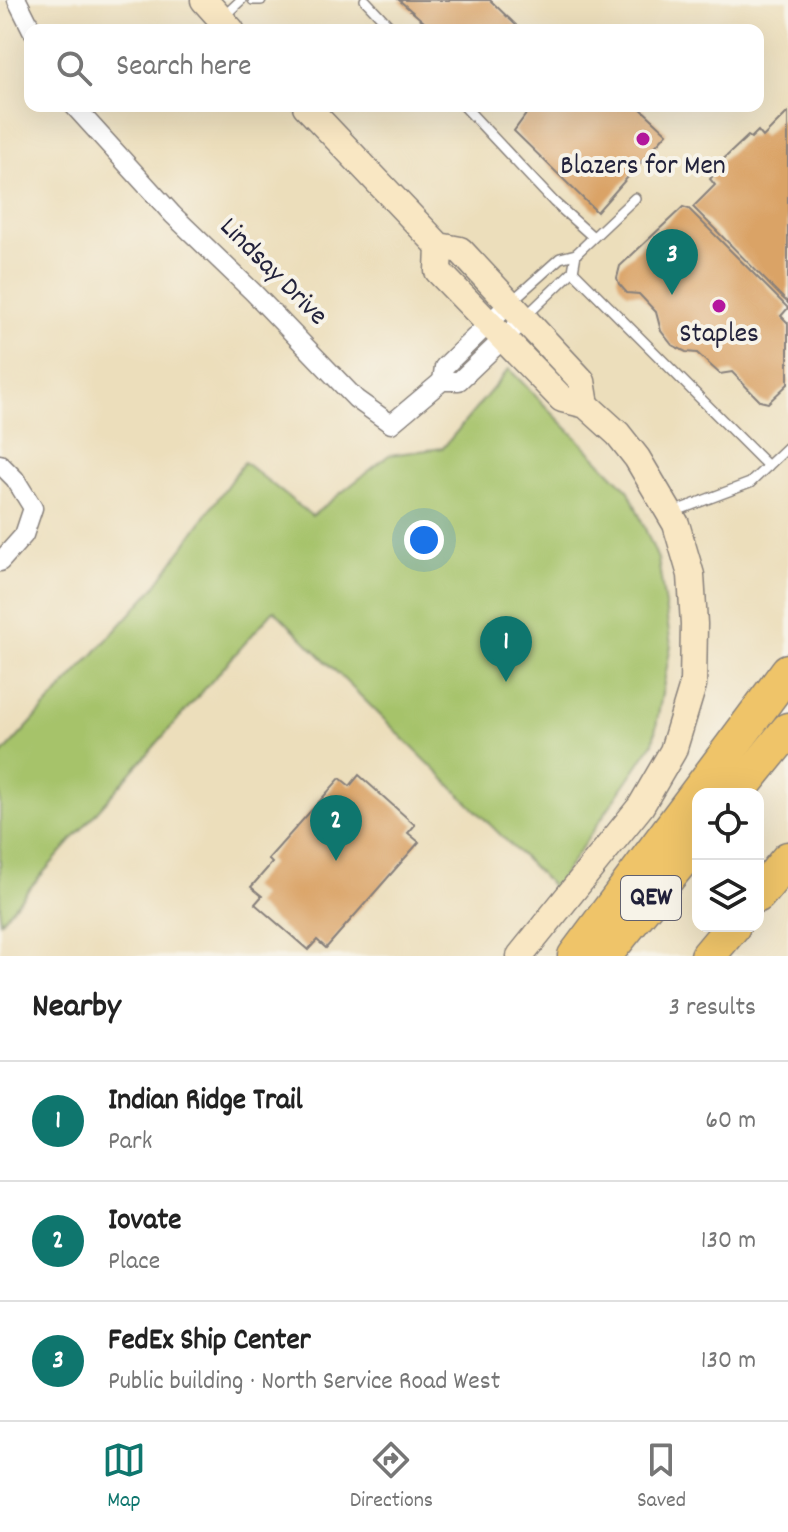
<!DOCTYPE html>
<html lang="en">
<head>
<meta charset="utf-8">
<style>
	:root { --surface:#fff; --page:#f2f2f2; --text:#222; --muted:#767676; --line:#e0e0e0; --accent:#0f766e }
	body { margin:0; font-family:Dekko,sans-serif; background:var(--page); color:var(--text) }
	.controls { position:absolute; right:24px; bottom:24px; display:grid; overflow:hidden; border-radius:16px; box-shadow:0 8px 32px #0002 }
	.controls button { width:72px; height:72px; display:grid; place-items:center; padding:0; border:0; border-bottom:2px solid var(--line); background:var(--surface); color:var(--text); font:40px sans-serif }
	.you { position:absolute; left:424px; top:540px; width:28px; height:28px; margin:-20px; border:6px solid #fff; border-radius:50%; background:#1a73e8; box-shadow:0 0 0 12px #1a73e833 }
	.badge { display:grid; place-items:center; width:52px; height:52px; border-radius:50%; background:var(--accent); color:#fff; font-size:26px; font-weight:700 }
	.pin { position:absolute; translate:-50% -66px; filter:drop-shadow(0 2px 4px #0008) }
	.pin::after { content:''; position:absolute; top:42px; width:28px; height:24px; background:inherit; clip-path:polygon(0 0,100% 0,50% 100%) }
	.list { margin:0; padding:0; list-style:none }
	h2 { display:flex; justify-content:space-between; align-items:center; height:104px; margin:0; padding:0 32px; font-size:34px }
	h2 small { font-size:26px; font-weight:400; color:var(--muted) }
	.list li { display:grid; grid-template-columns:52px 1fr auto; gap:24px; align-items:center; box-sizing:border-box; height:120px; padding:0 32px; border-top:2px solid var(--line) }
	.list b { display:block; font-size:30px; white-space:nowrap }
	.list p { margin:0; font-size:26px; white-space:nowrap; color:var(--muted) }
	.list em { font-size:26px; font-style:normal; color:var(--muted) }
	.icon { flex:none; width:44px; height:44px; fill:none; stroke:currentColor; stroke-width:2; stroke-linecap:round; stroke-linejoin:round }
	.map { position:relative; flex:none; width:788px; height:956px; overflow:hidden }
	.search { position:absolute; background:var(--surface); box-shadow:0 8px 32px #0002; left:24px; right:24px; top:24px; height:88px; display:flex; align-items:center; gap:20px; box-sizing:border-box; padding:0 28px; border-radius:16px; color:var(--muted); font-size:30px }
	.sheet { height:464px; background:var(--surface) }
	nav { display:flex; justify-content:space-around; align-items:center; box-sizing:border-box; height:112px; border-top:2px solid var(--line); background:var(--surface); font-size:22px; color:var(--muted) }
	nav a { display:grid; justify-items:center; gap:4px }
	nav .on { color:var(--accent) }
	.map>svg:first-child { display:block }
	.green { fill:#a6c36b; stroke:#647253; stroke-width:2 }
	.building { fill:#daa366 }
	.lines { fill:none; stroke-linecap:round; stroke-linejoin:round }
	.lane-casing { stroke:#87807b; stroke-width:12 }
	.street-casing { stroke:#87807b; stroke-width:21 }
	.secondary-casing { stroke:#87807b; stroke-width:29 }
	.highway-casing { stroke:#87807b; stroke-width:37 }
	.lane { stroke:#fff; stroke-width:9 }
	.street { stroke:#fff; stroke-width:18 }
	.secondary { stroke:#f9e7c3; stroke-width:26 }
	.highway { stroke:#efc469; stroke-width:34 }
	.poi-dot { fill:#b5179e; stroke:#f7f3e8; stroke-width:3 }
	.labels { text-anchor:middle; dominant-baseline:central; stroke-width:8; stroke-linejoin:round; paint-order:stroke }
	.shield { fill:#f7f3e8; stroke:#62616f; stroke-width:2 }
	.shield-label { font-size:26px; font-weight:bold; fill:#22223b }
	.poi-label { font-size:28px; fill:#22223b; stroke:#f7f3e8 }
	.street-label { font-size:28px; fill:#22223b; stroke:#f7f3e8 }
</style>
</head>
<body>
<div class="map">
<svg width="788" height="956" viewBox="0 0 788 956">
	<rect width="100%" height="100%" fill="#f7f3e8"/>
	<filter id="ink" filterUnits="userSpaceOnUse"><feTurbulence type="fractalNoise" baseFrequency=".0125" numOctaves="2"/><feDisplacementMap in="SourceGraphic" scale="16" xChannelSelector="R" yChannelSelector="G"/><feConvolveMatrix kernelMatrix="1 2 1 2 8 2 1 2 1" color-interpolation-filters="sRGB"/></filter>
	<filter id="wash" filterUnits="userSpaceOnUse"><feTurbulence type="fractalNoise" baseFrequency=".006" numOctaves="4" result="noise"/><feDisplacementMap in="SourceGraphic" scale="32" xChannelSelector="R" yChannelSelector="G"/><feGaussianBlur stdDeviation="1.8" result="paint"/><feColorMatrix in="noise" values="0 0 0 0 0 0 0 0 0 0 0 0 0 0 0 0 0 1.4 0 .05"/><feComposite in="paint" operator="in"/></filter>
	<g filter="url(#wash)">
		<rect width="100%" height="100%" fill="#ecdebb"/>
		<!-- green -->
		<path class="green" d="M509 369 629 491 658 559 671 645 653 743 554 888 274 610 0 922V757L154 588 244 462 312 516 389 455 443 448Z"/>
		<g id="blocks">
			<!-- building -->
			<g class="building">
				<path d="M399 0H490L521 30H433Z"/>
				<path d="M519 106H638L667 133 597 212 514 131 527 113Z"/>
				<path d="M788 112V303L693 207 715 185 710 179 717 171 714 168 748 136 751 138 758 131 763 137Z"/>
				<path d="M683 207 689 209 788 308 781 316 788 323V384L768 403 760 401 732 372 720 374 697 353 686 352 672 345 661 331 656 312 639 294 627 293 619 284 617 278 620 266Z"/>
				<path d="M359 775 415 825 408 833 419 842 326 948 317 940 308 950 255 904 262 896 251 887 272 863 268 859 340 778 350 786Z"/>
			</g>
		</g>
	</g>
	<g filter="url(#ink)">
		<use href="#blocks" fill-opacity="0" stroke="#87807b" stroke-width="2"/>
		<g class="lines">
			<defs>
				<g id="lane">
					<path d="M253 0H261"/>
					<path d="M365 0 393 30"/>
					<path d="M223 17 241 0"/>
					<path d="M464 106 554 202 593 237"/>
					<path d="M573 271 768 466"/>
					<path d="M513 300 560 258 576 254 635 198"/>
					<path d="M526 316 573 271 576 254"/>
					<path d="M673 512 750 483 788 447"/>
				</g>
				<g id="street">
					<path d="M17 0 32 30"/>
					<path d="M74 106 173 215 253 292 356 399 391 424 442 381H459L524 319"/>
					<path d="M442 381 444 367 510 303"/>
					<path d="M0 464 15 479 33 508 24 535 0 562"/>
				</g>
				<g id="secondary">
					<path d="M204 0 231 30"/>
					<path d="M306 106 439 246 460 250 582 381 586 405"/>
					<path d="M439 246 438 271 562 399 586 405 618 434 637 458 676 524 691 575 694 624 693 685 673 751 641 806 520 956"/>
				</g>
				<g id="highway">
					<path d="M736 794 788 730"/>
					<path d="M758 895 788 859"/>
					<path d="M575 956 788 671"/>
					<path d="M604 956 698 840"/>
					<path d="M708 956 733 926"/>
				</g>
			</defs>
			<!-- lane casing -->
			<use href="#lane" class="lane-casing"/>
			<!-- street casing -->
			<use href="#street" class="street-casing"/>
			<!-- secondary casing -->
			<use href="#secondary" class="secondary-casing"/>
			<!-- highway casing -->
			<use href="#highway" class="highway-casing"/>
			<!-- lane -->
			<use href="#lane" class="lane"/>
			<!-- street -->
			<use href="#street" class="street"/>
			<!-- secondary -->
			<use href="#secondary" class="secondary"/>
			<!-- highway -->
			<use href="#highway" class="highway"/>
		</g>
	</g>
	<!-- markers -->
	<g class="poi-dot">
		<circle cx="643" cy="139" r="8"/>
		<circle cx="719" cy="306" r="8"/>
	</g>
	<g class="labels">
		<!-- shield labels -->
		<rect class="shield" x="621" y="876" width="60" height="44" rx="6"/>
		<g class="shield-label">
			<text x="651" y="898">QEW</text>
		</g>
		<!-- poi labels -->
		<g class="poi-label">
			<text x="643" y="168">Blazers for Men</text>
			<text x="719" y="336">Staples</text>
		</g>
		<!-- street labels -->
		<g class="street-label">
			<text transform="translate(272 273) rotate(45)">Lindsay Drive</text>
		</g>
	</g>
</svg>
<div class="controls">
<button><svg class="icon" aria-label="locate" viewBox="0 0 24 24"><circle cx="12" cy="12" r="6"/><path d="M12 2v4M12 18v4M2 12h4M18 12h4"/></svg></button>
<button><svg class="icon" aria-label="layers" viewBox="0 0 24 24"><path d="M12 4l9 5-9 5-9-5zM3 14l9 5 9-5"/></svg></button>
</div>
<div class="you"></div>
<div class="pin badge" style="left:506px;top:682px">1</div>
<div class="pin badge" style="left:336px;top:861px">2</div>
<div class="pin badge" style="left:672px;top:295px">3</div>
<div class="search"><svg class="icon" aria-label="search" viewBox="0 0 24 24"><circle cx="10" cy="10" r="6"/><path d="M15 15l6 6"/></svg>Search here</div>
</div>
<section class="sheet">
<h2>Nearby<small>3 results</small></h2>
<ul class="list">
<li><span class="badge">1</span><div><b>Indian Ridge Trail</b><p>Park</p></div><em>60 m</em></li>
<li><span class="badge">2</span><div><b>Iovate</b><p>Place</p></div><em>130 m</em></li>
<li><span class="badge">3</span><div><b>FedEx Ship Center</b><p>Public building · North Service Road West</p></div><em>130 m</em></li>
</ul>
</section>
<nav>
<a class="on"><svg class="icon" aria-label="map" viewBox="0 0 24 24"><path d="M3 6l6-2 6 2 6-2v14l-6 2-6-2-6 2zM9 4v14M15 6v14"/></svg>Map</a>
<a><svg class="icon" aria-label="directions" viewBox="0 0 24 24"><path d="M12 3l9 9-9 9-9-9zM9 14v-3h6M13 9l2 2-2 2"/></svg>Directions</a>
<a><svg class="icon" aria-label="saved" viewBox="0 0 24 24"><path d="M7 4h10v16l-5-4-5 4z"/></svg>Saved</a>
</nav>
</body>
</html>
